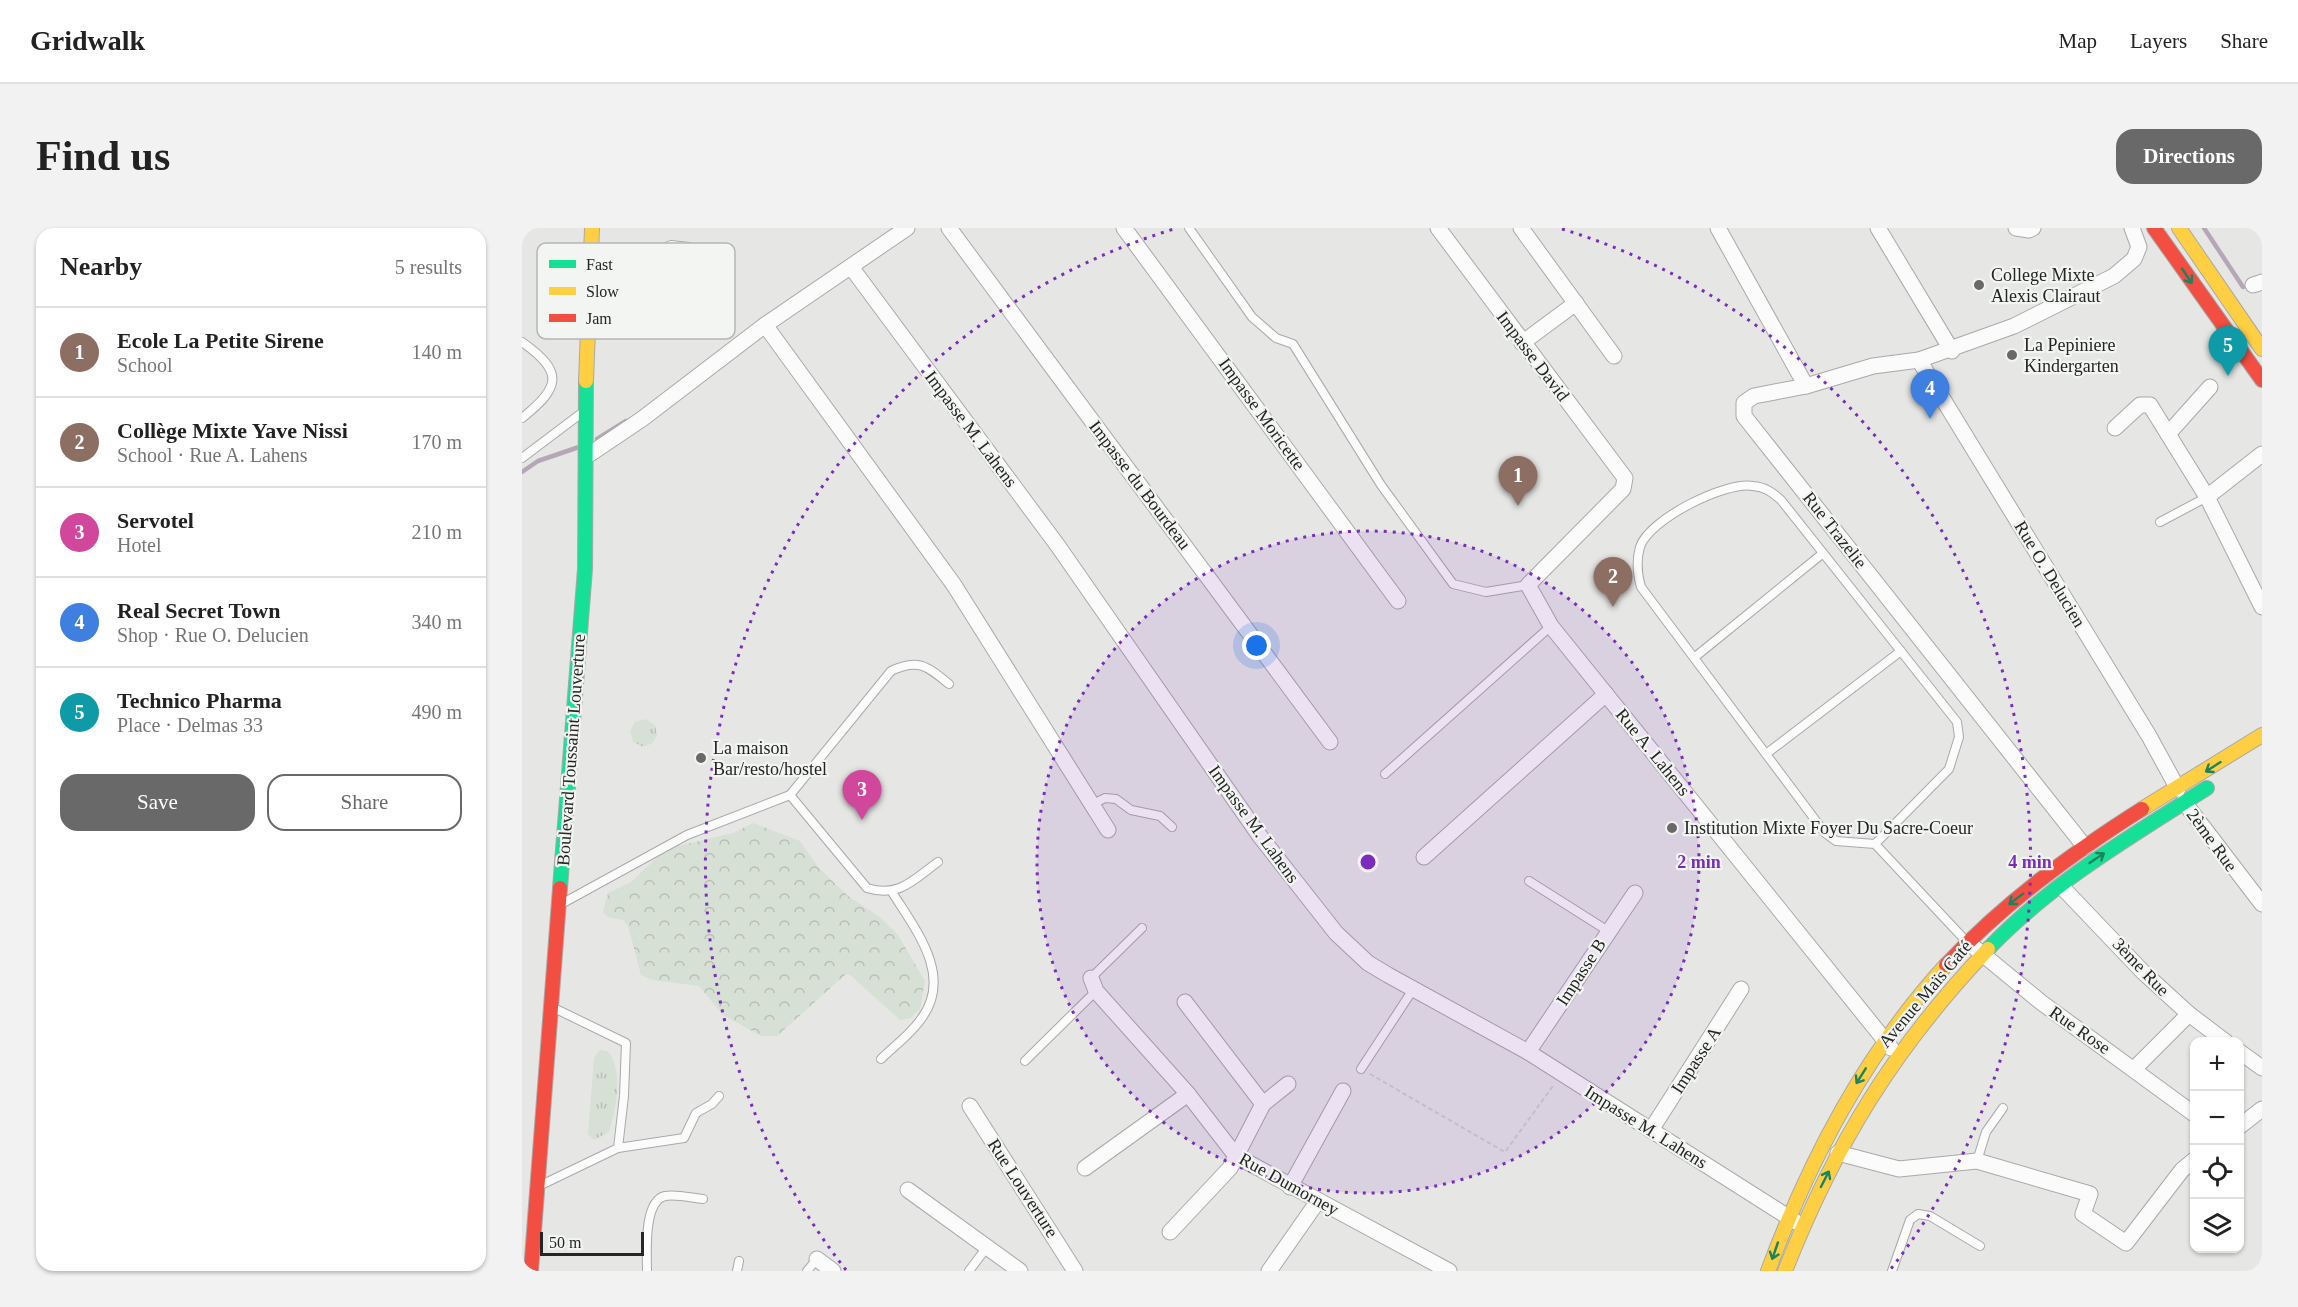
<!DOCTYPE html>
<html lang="en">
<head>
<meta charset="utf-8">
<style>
	:root { --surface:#fff; --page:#f2f2f2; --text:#222; --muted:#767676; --line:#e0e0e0; --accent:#686968 }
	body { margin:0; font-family:"Times New Roman",serif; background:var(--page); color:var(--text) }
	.controls { position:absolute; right:18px; bottom:18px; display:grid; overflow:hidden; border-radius:12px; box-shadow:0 2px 4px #0004 }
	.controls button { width:54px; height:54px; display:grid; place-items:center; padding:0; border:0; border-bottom:2px solid var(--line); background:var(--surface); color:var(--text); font:30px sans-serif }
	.scale { position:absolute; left:18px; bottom:15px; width:104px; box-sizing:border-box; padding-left:6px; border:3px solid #242524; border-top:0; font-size:16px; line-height:21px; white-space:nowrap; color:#242524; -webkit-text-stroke:4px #f2f5f1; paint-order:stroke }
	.you { position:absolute; left:735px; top:418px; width:21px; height:21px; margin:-15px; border:4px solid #fff; border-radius:50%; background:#1a73e8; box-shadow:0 0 0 9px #1a73e833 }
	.badge { display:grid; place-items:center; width:39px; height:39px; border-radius:50%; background:var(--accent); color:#fff; font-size:20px; font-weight:700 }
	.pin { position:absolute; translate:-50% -50px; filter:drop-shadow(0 2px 3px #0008) }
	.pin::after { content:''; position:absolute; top:32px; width:21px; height:18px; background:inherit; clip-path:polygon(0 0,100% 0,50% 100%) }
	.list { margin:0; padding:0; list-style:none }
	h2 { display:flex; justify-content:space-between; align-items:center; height:78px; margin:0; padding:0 24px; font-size:26px }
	h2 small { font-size:20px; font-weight:400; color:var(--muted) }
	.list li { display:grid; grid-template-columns:39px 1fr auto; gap:18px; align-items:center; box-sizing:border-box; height:90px; padding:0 24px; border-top:2px solid var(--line) }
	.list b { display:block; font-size:22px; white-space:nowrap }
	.list p { margin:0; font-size:20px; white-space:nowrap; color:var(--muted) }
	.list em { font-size:20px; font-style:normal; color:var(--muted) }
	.actions { display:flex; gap:12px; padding:18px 24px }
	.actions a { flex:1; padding:14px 0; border:2px solid var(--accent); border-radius:18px; text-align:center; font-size:21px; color:var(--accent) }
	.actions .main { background:var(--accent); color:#fff }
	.icon { flex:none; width:33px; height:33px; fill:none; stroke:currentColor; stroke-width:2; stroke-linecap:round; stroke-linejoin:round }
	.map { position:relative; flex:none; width:1740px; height:1043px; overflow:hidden; border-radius:18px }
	header { display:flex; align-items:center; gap:36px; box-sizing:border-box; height:84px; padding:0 30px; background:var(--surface); border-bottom:2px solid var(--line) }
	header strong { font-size:28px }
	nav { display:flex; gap:33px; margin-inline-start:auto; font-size:21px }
	.intro { display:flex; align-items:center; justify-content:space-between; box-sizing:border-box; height:144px; padding:0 36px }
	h1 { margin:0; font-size:42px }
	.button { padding:15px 27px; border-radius:18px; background:var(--accent); color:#fff; font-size:21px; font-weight:700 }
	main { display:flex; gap:36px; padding:0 36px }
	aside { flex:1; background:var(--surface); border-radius:18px; box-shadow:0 2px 4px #0004 }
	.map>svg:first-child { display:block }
	.grass { fill:url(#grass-tufts) }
	.forest { fill:url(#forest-crowns) }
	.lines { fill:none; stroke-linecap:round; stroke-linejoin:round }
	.stream { stroke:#b6a7b8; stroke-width:4.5 }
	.lane-casing { stroke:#a8a9a8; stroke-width:10 }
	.street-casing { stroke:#a8a9a8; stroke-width:17 }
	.fast-casing { stroke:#a8a9a8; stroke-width:16 }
	.slow-casing { stroke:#a8a9a8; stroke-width:16 }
	.jam-casing { stroke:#a8a9a8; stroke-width:16 }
	.path { stroke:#cfd0cf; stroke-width:2; stroke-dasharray:4.5 3; stroke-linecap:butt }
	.lane { stroke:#fbfbfb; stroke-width:8 }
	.street { stroke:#fbfbfb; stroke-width:15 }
	.fast { stroke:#16e098; stroke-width:14 }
	.slow { stroke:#ffcf43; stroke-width:14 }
	.jam { stroke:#f24e42; stroke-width:14 }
	.oneway { stroke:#1d825e }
	.ring { fill:none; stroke:#7b2cbf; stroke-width:3; stroke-dasharray:3 6 }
	.poi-dot { fill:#686968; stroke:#f2f5f1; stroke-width:2 }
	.labels { text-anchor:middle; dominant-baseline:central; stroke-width:4.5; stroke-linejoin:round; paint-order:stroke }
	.poi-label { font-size:18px; fill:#242524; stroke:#f2f5f1; text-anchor:start }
	.street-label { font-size:18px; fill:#242524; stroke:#f2f5f1 }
	.key { fill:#f2f5f1; stroke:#b4b7b4; stroke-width:1.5 }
	.key-label { font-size:16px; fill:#242524 }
	.centre { fill:#7b2cbf; stroke:#f2f5f1; stroke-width:3 }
	.ring-label { font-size:18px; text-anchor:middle; font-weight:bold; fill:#7b2cbf; stroke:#f2f5f1; stroke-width:4.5; stroke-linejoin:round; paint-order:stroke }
</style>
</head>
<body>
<header>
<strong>Gridwalk</strong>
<nav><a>Map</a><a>Layers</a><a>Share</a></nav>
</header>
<div class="intro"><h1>Find us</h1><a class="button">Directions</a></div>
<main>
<aside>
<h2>Nearby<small>5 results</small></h2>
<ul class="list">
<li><span class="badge" style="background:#8d6e63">1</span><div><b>Ecole La Petite Sirene</b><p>School</p></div><em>140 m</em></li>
<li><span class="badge" style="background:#8d6e63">2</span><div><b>Collège Mixte Yave Nissi</b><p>School · Rue A. Lahens</p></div><em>170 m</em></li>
<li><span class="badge" style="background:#d1479c">3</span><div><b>Servotel</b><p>Hotel</p></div><em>210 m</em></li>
<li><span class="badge" style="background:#3f7fe0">4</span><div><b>Real Secret Town</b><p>Shop · Rue O. Delucien</p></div><em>340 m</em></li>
<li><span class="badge" style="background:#0f9aa8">5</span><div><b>Technico Pharma</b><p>Place · Delmas 33</p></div><em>490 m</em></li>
</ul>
<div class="actions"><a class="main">Save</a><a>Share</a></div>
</aside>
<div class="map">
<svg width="1740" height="1043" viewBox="0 0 1740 1043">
	<defs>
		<pattern id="grass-tufts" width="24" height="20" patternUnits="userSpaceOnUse" patternTransform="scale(1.5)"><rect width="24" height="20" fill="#d7e0d4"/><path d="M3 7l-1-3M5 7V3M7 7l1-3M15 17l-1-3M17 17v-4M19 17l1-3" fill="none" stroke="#b8c0b6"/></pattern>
		<pattern id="forest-crowns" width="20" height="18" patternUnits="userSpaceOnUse" patternTransform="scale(1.5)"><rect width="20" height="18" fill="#d7e0d4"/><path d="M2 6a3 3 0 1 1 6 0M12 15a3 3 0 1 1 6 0" fill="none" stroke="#b8c0b6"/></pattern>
	</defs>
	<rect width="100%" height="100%" fill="#e6e7e5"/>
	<!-- grass -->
	<g class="grass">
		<path d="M124 491 133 497 135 507 131 515 121 519 111 514 108 503 113 494Z"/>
		<path d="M78 822 86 823C102 845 94 880 87 904L72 912 66 906 72 829Z"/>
	</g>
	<!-- forest -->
	<path class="forest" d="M231 595 278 613 296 639 326 668 358 689 376 707 403 753 398 781 389 790 378 792 328 747 324 746 255 808H239L201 787 177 758 130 752 119 747 106 698 101 692 86 689 81 684 86 665 109 654 135 629 152 619 211 605Z"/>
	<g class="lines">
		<!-- stream -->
		<g class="stream">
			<path d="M1682 0 1721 59"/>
			<path d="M75 211 104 193"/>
			<path d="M0 244 16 233 57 219"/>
		</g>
		<defs>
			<g id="lane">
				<path d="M667 0 730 89 754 110 771 116 859 257 931 356 964 364 1006 357"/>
				<path d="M67 85 98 84 103 77 105 60C126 49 150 47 170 35L171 27 167 19 149 17 101 37 69 41"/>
				<path d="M0 114C43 144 38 160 0 190"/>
				<path d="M0 230 61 184"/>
				<path d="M1638 294 1685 269"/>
				<path d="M1173 429 1300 326"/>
				<path d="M1244 526 1379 423"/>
				<path d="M863 546 1029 398"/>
				<path d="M268 567 345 660C377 670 391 652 416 634"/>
				<path d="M571 576 583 570 594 571 609 582 638 588 650 599"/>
				<path d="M1353 616 1427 541 1437 509 1435 494 1259 272C1250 264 1243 259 1231 258 1204 253 1127 291 1118 319 1114 333 1115 345 1119 359L1303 605 1314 613 1353 616 1444 713"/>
				<path d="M1007 653 1086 703"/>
				<path d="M41 675 165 607 268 567 369 443C396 430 405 438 427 456"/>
				<path d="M569 750 620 700"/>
				<path d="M359 831C372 818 389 806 399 791 432 748 393 701 370 664"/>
				<path d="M503 833 574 763"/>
				<path d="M839 841 892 760"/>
				<path d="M96 920 162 910 174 885 190 876 197 868"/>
				<path d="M1455 933 1464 904 1481 880"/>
				<path d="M17 958 96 920 102 868 104 815 32 780"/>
				<path d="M125 1043C125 1026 121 973 143 968 154 966 170 970 181 971"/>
				<path d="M215 1043 217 1033"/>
				<path d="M285 1043 295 1031"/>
				<path d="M447 1043 465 1019"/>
				<path d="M1370 1043 1388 992 1396 986 1408 988 1458 1018"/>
			</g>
			<g id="street">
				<path d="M427 0 808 514"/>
				<path d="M602 0 876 373"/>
				<path d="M916 0 1103 250 1101 261 1006 357 1029 398 1369 820"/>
				<path d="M999 0 1092 128"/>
				<path d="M1196 0 1284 158 1232 168 1222 175V188L1563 619"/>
				<path d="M1356 0 1430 123"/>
				<path d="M1494 0 1507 2 1511 0"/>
				<path d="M329 39 536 318 737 607 814 705 846 735 866 747 1006 824 1274 994"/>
				<path d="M1731 57 1740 54"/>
				<path d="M243 97 432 357 586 602"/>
				<path d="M1000 115 1054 75"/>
				<path d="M1397 132 1627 508 1656 561"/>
				<path d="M1284 158 1351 138 1397 132 1492 98 1592 48 1612 31 1617 19 1610 0"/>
				<path d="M1593 200 1618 177H1628L1685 269"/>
				<path d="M1646 206 1688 159"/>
				<path d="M1740 226 1685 269 1740 379"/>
				<path d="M65 228 120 191 243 97 385 0"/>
				<path d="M1662 574 1740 676"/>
				<path d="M902 629 1084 466"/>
				<path d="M1539 658 1621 744 1667 786 1704 814"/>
				<path d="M1453 720 1520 775 1672 886"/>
				<path d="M569 750 574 763 666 866 714 928 927 1043"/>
				<path d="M663 774 741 876"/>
				<path d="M1006 824 1113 665"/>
				<path d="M1718 824 1740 840"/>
				<path d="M1613 840 1667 786"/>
				<path d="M448 878 553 1043"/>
				<path d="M1718 898 1740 881"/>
				<path d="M1129 902 1219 761"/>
				<path d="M1316 925 1377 941 1455 933 1568 966 1561 986 1604 1015 1660 942 1672 932"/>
				<path d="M563 940 666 866"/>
				<path d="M768 959 821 863"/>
				<path d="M386 962 498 1043"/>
				<path d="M648 1004 708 940 741 876 766 856"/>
				<path d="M295 1031 311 1043"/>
				<path d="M747 1043 796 973"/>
			</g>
			<g id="fast">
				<path d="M38 660 63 341 64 153"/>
				<path d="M1466 721C1529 655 1608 609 1685 560"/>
			</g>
			<g id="slow">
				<path d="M1657 0 1740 121"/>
				<path d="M64 153 70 0"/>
				<path d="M1620 581 1740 507"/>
				<path d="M1246 1043C1288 931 1343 826 1424 737"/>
				<path d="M1263 1043C1313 916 1372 820 1466 721"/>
			</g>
			<g id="jam">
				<path d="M1632 0 1740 152"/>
				<path d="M1424 737C1482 675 1549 626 1620 581"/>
				<path d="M9 1043 38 660"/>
			</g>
		</defs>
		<!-- lane casing -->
		<use href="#lane" class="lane-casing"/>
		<!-- street casing -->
		<use href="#street" class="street-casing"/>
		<!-- fast casing -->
		<use href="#fast" class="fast-casing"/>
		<!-- slow casing -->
		<use href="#slow" class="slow-casing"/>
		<!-- jam casing -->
		<use href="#jam" class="jam-casing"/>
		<!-- path -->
		<path class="path" d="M848 846 983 924 1031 858"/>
		<!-- lane -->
		<use href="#lane" class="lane"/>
		<!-- street -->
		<use href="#street" class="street"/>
		<!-- fast -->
		<use href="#fast" class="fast"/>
		<!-- slow -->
		<use href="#slow" class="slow"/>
		<!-- jam -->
		<use href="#jam" class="jam"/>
	</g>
	<!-- one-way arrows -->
	<defs><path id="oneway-shaft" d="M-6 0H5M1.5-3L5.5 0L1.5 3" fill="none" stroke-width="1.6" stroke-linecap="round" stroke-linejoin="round" transform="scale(1.5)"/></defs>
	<g class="oneway">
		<use href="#oneway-shaft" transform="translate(1665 48) rotate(56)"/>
		<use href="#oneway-shaft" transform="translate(1691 539) rotate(147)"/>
		<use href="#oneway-shaft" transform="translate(1575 630) rotate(-34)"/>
		<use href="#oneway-shaft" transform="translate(1494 671) rotate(143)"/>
		<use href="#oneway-shaft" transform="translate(1339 848) rotate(122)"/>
		<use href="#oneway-shaft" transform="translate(1303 951) rotate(-63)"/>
		<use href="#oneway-shaft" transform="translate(1253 1023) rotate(109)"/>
	</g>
	<!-- distance rings -->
	<circle cx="846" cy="634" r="331" fill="#7b2cbf" fill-opacity=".12"/>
	<g class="ring">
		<circle cx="846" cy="634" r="331"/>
		<path d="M324 1042A662 662 0 0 1 652 1M1040 1A662 662 0 0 1 1368 1042"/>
	</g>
	<!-- markers -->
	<g class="poi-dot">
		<circle cx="1457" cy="57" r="6"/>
		<circle cx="1490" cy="127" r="6"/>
		<circle cx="179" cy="530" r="6"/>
		<circle cx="1150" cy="600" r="6"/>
	</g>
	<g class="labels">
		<!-- poi labels -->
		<g class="poi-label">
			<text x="1469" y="47">College Mixte<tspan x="1469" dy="21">Alexis Clairaut</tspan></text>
			<text x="1502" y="117">La Pepiniere<tspan x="1502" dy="21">Kindergarten</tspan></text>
			<text x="191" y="520">La maison<tspan x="191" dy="21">Bar/resto/hostel</tspan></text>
			<text x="1162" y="600">Institution Mixte Foyer Du Sacre-Coeur</text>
		</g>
		<!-- street labels -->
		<g class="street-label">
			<text transform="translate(1011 128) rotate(53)">Impasse David</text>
			<text transform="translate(740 186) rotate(54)">Impasse Moricette</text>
			<text transform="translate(449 201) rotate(53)">Impasse M. Lahens</text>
			<text transform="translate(618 257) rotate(53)">Impasse du Bourdeau</text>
			<text transform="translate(1313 302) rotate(52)">Rue Trazelie</text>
			<text transform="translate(1528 346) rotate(59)">Rue O. Delucien</text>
			<text transform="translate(49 522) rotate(-86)">Boulevard Toussaint Louverture</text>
			<text transform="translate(1131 524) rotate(51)">Rue A. Lahens</text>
			<text transform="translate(732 596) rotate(54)">Impasse M. Lahens</text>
			<text transform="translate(1690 612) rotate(54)">2ème Rue</text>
			<text transform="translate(1619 739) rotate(46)">3ème Rue</text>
			<text transform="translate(1059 744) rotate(-57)">Impasse B</text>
			<text transform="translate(1403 766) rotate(-50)">Avenue Maïs Gaté</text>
			<text transform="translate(1558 802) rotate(35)">Rue Rose</text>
			<text transform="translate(1174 832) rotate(-57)">Impasse A</text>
			<text transform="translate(1124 899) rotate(32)">Impasse M. Lahens</text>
			<text transform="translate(767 956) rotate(29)">Rue Dumorney</text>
			<text transform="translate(501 960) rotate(57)">Rue Louverture</text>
		</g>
	</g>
	<!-- legend -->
	<rect x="15" y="15" width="198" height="96" rx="9" class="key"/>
	<rect x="27" y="32" width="27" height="8" fill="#16e098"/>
	<rect x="27" y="59" width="27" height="8" fill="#ffcf43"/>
	<rect x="27" y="86" width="27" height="8" fill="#f24e42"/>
	<g class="key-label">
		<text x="64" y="42">Fast</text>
		<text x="64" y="69">Slow</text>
		<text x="64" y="96">Jam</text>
	</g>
	<circle cx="846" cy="634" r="9" class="centre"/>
	<g class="ring-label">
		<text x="1177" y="640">2 min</text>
		<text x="1508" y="640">4 min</text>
	</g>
</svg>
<div class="controls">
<button>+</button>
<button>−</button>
<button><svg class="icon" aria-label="locate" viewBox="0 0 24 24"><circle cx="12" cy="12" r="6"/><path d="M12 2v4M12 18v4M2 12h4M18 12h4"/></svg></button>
<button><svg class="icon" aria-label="layers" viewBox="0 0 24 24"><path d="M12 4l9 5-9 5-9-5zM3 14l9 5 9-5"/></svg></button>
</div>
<div class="scale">50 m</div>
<div class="you"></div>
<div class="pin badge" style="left:996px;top:278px;background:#8d6e63">1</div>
<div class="pin badge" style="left:1091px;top:379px;background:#8d6e63">2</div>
<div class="pin badge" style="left:340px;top:592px;background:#d1479c">3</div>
<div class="pin badge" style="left:1408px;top:191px;background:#3f7fe0">4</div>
<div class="pin badge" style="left:1706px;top:148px;background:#0f9aa8">5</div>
</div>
</main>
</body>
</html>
